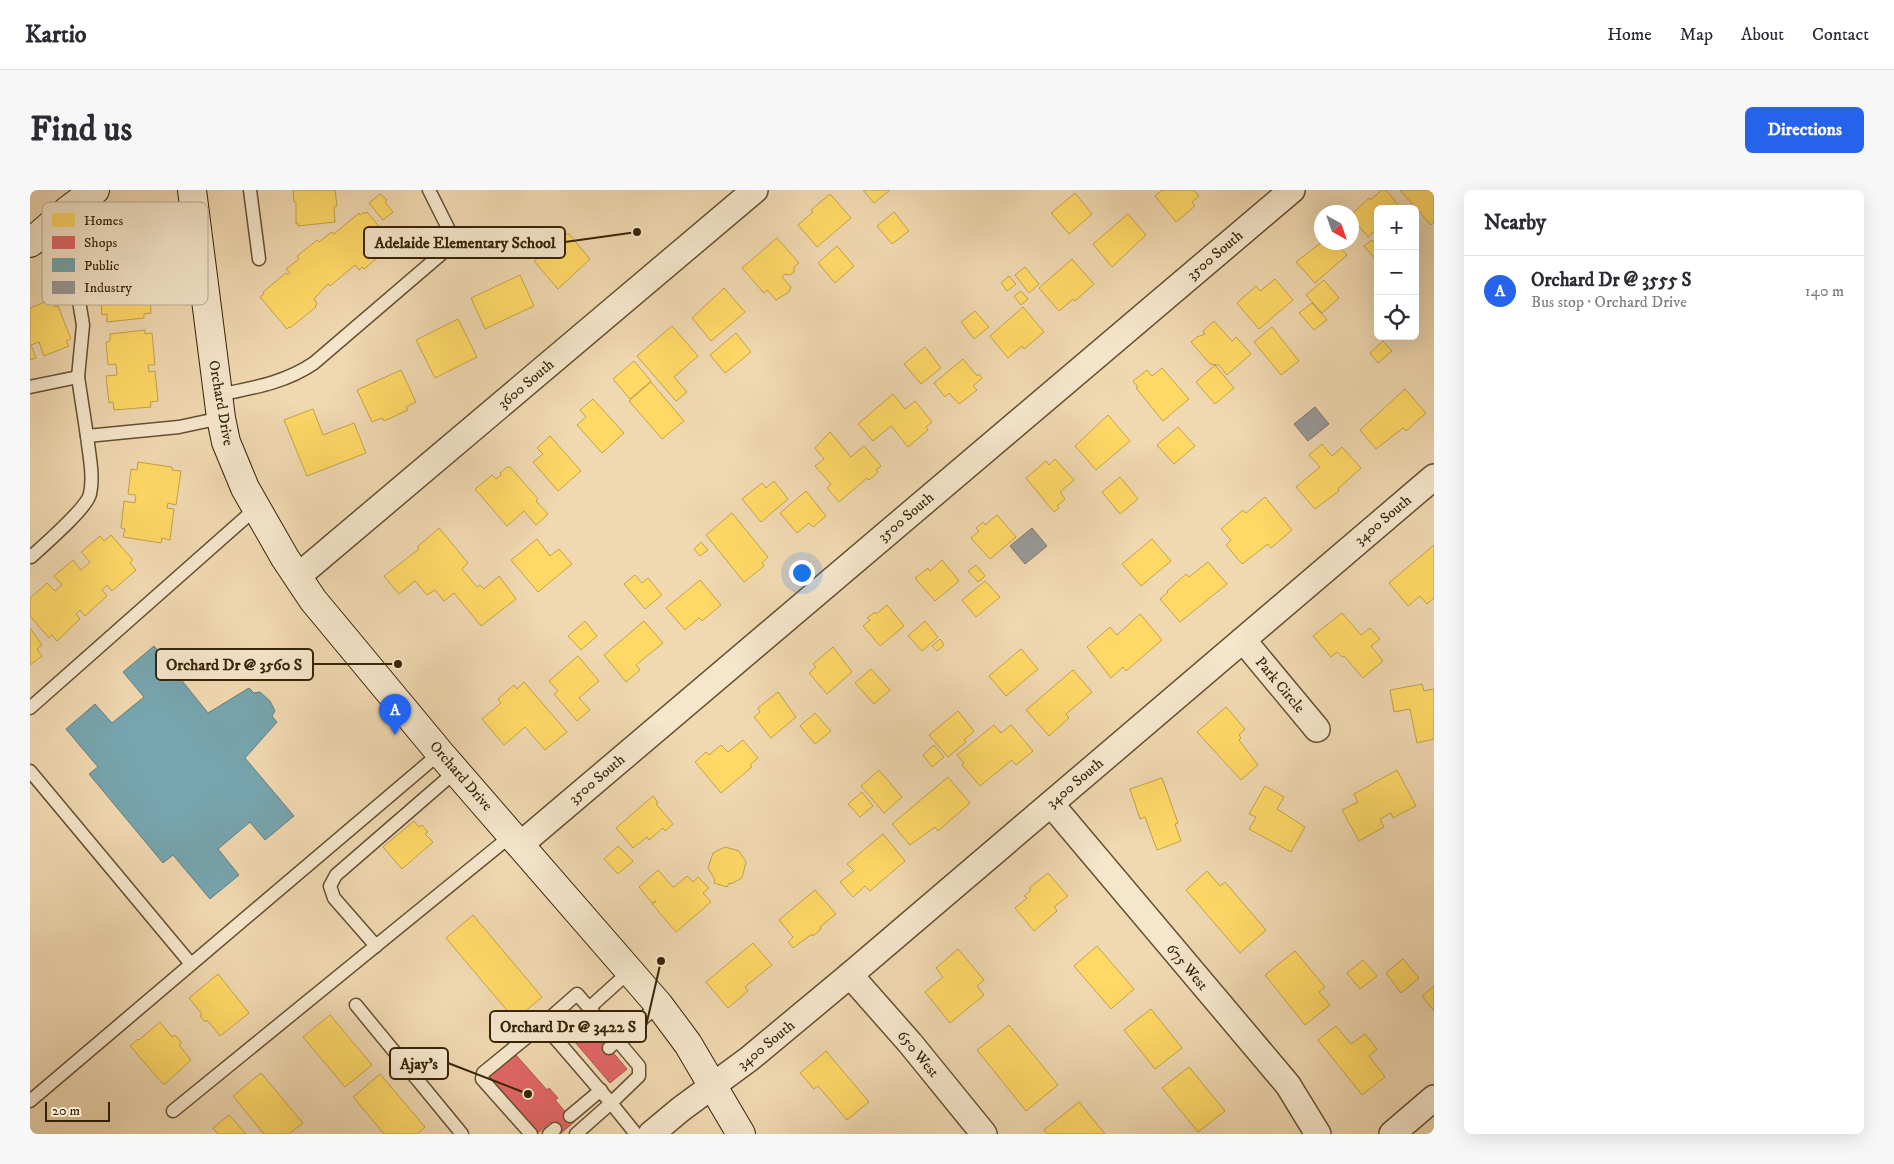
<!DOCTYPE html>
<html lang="en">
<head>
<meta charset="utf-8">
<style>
	:root { --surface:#fff; --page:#f7f7f7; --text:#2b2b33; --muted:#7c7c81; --line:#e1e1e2; --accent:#2563eb }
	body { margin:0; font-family:"IM FELL DW Pica",serif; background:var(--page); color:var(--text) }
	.controls { position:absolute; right:15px; top:15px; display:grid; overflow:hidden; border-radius:8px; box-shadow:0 5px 20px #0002 }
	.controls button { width:45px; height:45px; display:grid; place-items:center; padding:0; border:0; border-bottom:1px solid var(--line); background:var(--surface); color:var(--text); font:25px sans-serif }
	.compass { position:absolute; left:1284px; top:15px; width:45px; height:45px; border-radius:50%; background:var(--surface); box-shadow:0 5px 20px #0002; rotate:140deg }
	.scale { position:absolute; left:15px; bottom:12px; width:65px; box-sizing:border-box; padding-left:5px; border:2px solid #382307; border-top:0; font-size:14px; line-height:18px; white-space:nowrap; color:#382307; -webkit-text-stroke:4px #f5e6cc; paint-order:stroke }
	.you { position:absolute; left:771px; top:382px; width:18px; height:18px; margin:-12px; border:4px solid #fff; border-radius:50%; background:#1a73e8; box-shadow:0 0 0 8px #1a73e833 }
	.badge { display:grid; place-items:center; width:32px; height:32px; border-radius:50%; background:var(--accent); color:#fff; font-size:16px; font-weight:700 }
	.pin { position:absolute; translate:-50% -41px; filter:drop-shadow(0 1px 2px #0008) }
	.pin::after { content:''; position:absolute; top:26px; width:18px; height:15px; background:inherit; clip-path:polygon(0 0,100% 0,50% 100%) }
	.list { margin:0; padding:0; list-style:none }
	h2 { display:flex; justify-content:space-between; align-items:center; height:65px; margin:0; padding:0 20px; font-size:21px }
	h2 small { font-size:16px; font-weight:400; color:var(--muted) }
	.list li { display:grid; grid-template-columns:32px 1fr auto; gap:15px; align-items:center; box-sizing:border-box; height:70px; padding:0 20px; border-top:1px solid var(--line) }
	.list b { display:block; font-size:19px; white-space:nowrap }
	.list p { margin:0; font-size:16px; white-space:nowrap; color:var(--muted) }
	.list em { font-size:16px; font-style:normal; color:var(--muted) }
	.icon { flex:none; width:28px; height:28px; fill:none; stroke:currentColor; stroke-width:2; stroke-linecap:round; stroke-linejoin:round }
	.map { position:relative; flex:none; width:1404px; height:944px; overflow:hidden; border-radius:8px }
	header { display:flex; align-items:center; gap:30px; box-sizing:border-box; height:70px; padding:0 25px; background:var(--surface); border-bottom:1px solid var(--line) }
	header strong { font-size:24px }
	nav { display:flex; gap:28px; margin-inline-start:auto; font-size:18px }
	.intro { display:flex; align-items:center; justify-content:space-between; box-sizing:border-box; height:120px; padding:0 30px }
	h1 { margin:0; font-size:35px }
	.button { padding:12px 22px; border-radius:8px; background:var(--accent); color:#fff; font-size:18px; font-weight:700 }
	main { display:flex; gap:30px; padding:0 30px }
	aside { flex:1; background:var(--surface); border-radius:8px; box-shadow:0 5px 20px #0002 }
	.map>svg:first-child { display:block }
	.homes { fill:#ffd966; stroke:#c3a24a }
	.shops { fill:#e06666; stroke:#ae524a }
	.public { fill:#76a5af; stroke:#637e7d }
	.industry { fill:#999; stroke:#7c766d }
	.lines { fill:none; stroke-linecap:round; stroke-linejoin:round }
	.lane-casing { stroke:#665031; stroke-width:15 }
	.street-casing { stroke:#665031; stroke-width:28 }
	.secondary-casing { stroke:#382307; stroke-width:30 }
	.lane { stroke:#f5e6cc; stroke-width:12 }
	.street { stroke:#f5e6cc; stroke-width:25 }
	.secondary { stroke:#f5e6cc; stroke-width:28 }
	.labels { text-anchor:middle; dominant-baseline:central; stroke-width:5; stroke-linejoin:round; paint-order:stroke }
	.street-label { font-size:15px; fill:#382307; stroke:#f5e6cc }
	.key { fill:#f5e6cc; stroke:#bcac91; stroke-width:1 }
	.key-label { font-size:14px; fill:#382307 }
	.leader { fill:none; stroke:#382307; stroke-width:2 }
	.callout-dot { fill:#382307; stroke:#f5e6cc; stroke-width:2 }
	.callout { fill:#f5e6cc; stroke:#382307; stroke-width:2 }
	.callout-label { font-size:16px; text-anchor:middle; font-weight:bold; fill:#382307 }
</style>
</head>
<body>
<header>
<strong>Kartio</strong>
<nav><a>Home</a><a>Map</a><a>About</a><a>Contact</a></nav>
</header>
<div class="intro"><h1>Find us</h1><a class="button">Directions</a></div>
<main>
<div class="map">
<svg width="1404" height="944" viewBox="0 0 1404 944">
	<rect width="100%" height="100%" fill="#f0d8b0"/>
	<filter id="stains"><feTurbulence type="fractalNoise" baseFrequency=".004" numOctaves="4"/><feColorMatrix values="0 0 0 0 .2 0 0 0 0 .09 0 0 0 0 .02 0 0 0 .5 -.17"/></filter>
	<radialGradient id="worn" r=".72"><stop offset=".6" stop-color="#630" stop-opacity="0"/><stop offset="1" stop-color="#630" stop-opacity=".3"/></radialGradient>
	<!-- homes -->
	<g class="homes">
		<path d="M263 0H305L307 16 304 17 305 32 268 36V33L266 34V12H264Z"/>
		<path d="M833 0H860L844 13Z"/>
		<path d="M1132 0H1164L1169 6 1162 12 1165 16 1146 32 1125 6Z"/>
		<path d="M1352 0H1356L1371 18 1348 19V38L1338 47 1322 28V24L1339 8 1340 10Z"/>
		<path d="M1370 0H1404V32L1401 35Z"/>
		<path d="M1045 3 1062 24 1039 44 1021 23Z"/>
		<path d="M350 4 357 10 355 12 363 22 353 30 339 13Z"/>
		<path d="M800 4 821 28 787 57 768 35 783 22 781 20Z"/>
		<path d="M334 22 335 24 337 22 361 51 358 56 360 57 334 79 332 77 329 80 325 75 300 96 298 94 284 109 287 114 285 116 286 117 260 138 259 137 257 139 230 107 234 104 233 102 256 83 258 85 260 83 256 79 269 69 267 66 287 50 289 52 302 42 304 44 329 23 330 25Z"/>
		<path d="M864 22 879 41 862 54 847 36Z"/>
		<path d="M1098 24 1116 45 1082 77 1063 54Z"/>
		<path d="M538 43 560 69 528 99 504 71Z"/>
		<path d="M747 48 769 73 764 77V82L760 85 755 84 752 87 761 97 759 102 746 110 737 100 734 103 712 78Z"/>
		<path d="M1342 50 1348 57V72L1334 56Z"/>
		<path d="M107 51 108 57H115L118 86H110L111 94 119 93 121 123 114 124V128L77 132V124L72 125 70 98 84 97 83 88 69 90 66 63H71V55Z"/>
		<path d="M1292 52H1305L1317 65 1285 93 1266 72Z"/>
		<path d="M807 56 824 76 805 93 788 73Z"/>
		<path d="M1042 69 1064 94 1045 111 1043 109 1029 121 1009 98Z"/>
		<path d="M995 77 1009 94 999 103 985 85Z"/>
		<path d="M490 85 504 116 455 139 441 108Z"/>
		<path d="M979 86 986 94 977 101 971 93Z"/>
		<path d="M1245 89 1263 110 1229 139 1207 113 1226 96 1230 101Z"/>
		<path d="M1294 90 1309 108 1292 123 1276 105Z"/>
		<path d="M694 98 715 122 681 151 662 128Z"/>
		<path d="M991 101 998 109 991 115 984 106Z"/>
		<path d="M22 109 25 117 28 116 41 149 36 151 39 156 14 166 9 152 1 155 6 168 0 170V118Z"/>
		<path d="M1282 113 1297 130 1284 140 1269 123Z"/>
		<path d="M993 117 1014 142 994 159 992 156 978 168 960 146Z"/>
		<path d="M945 121 959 137 944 149 931 132Z"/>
		<path d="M428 129 447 167 405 188 386 150Z"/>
		<path d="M1184 131 1202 151 1206 147 1221 164 1197 185 1189 175 1180 174 1161 152 1167 147 1175 144 1173 141Z"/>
		<path d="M642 136 668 166 644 187 657 202 646 211 607 166Z"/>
		<path d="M1242 137 1269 171 1251 185 1224 152Z"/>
		<path d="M115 140V144L122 143 125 175H118L119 182 125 181 128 211 120 212 121 217 84 220 83 212 79 213 76 186 87 185 86 174 78 175 76 152 80 151V144Z"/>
		<path d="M706 143 721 162 695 183 680 165Z"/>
		<path d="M1353 151 1362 161 1348 173 1340 163Z"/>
		<path d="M895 157 911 178 891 194 874 174Z"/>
		<path d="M933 169 947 186 949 184 952 188 943 196 947 200 929 214 919 203 915 207 904 193Z"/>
		<path d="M604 171 621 191 600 209 583 189Z"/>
		<path d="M1185 175 1204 198 1185 214 1166 192Z"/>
		<path d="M1132 178 1159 209 1133 231 1106 198 1108 197 1103 191 1117 180 1122 186Z"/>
		<path d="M371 180 386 212 376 217 378 220 354 231 352 228 342 232 327 200Z"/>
		<path d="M621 192 654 231 632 249 599 211Z"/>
		<path d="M1375 199 1396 223 1376 241 1373 238 1346 259 1330 240Z"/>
		<path d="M863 204 875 219 885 211 902 232 896 237 898 240 878 257 861 236 843 251 828 234Z"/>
		<path d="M563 209 594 243 572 263 547 235 556 227 550 220Z"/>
		<path d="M283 219 293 245 324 233 336 263 277 286 254 230Z"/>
		<path d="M1078 225 1100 251 1066 280 1045 256Z"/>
		<path d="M1148 237 1165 256 1144 274 1127 255Z"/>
		<path d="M800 242 821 267 834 256 851 276 846 280 848 282 839 290 837 288 809 312 797 298 801 294 785 276 794 269 785 258Z"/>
		<path d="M520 246 551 281 528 301 503 272 513 264 507 258Z"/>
		<path d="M1292 254 1302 266 1312 257 1331 278 1308 299 1309 301 1285 319 1266 297 1290 277 1279 265Z"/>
		<path d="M1025 269 1044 290 1030 302 1035 309 1027 316 1029 318 1024 322 996 288 1016 271 1019 275Z"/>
		<path d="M108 272 142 277V280L151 281 146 315 138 313 137 318 144 319 140 350 132 348 131 353 93 347 95 339 91 338 94 311 105 313 106 305 98 304 101 279 107 280Z"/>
		<path d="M477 277H480L508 309 506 311 518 324 506 335 494 321 477 336 445 299 462 285 466 289 471 285 470 283Z"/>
		<path d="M1090 287 1108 309 1090 324 1072 302Z"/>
		<path d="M744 291 758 309 731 332 712 309 732 293 736 298Z"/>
		<path d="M776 301 796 326 783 337 779 333 767 343 750 323Z"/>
		<path d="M1235 307 1262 340 1241 358 1238 354 1212 374 1196 355 1201 350 1191 339 1213 320 1216 323Z"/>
		<path d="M702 323 738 367 732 373 734 376 714 392 676 345Z"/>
		<path d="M967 325 986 347 960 369 941 348 949 341 946 338 953 332 955 335Z"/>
		<path d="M409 338 438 373 432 379 447 397 450 395 454 399 469 386 486 409 451 436 424 403 414 411 405 400 397 405 385 391 369 404 354 386 389 359 387 357Z"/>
		<path d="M81 345 103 370 100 373 106 380 82 401 77 395 72 400 77 406 55 426 50 420 46 424 50 429 27 451 22 445 19 448 0 426V408L17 393 25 401 32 395 24 386 43 370 51 380 60 372 51 362 70 346 74 351Z"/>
		<path d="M507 349 520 366 529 359 542 374 508 402 481 370Z"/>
		<path d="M1122 349 1141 371 1111 396 1092 374Z"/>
		<path d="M671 352 678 360 670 366 664 359Z"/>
		<path d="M1404 355V408L1397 414 1390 406 1378 416 1359 393Z"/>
		<path d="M912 370 929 391 905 411 885 388 898 378 900 381Z"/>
		<path d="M1178 372 1197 394 1150 432 1130 409 1138 402 1137 401 1156 384 1159 387Z"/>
		<path d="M946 375 955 386 948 392 938 381Z"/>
		<path d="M605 385 612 393 618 388 632 405 615 419 594 394Z"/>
		<path d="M670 390 691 415 672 431 669 428 655 440 636 418Z"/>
		<path d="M955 391 970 407 946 427 932 410Z"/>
		<path d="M857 415 874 436 850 456 833 436 840 430 837 428 845 422 846 424Z"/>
		<path d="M1312 423 1331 445 1340 438 1350 449 1341 456 1353 471 1333 488 1314 466 1312 467 1307 462 1301 467 1283 446Z"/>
		<path d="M1110 424 1132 450 1096 481 1093 477 1081 488 1057 457 1080 437 1087 445Z"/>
		<path d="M555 431 567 446 551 460 538 446Z"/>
		<path d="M614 431 633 453 606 475 610 480 596 492 574 465Z"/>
		<path d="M895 431 908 447 892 461 878 446Z"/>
		<path d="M0 438 12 455 7 459 12 466 0 475Z"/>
		<path d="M910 449 914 455 907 461 902 456Z"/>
		<path d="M803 457 822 482 797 504 779 483 786 477 783 474Z"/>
		<path d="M991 459 1008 479 976 506 959 486Z"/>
		<path d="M548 466 569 491 549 508 560 520 547 531 524 504 528 501 519 491Z"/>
		<path d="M841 479 860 500 844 514 825 493Z"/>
		<path d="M1043 480 1062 502 1036 524 1039 528 1019 546 996 520Z"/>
		<path d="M494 492 537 542 515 560 495 537 474 555 452 529 471 513 468 509 484 495 487 499Z"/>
		<path d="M1392 494 1394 501 1404 499V549L1387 553 1380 519 1364 522 1360 500Z"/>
		<path d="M748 502 766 527 741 548 724 527 730 522 728 518Z"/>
		<path d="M1196 517 1215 539 1209 545 1211 548 1209 550 1228 575 1211 590 1167 542Z"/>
		<path d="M928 521 944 541 934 550 936 552 918 567 899 545Z"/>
		<path d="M785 523 801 541 785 554 770 536Z"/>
		<path d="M964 535 971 543 981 535 1003 561 986 575 982 570 950 596 932 575 934 573 927 565Z"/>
		<path d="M713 550 728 568 720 575 722 577 691 603 665 572 676 562 679 565 691 555 698 562Z"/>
		<path d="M904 555 914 567 902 577 893 565Z"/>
		<path d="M849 580 872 607 854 623 831 596Z"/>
		<path d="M1367 580 1386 616 1363 628 1361 623 1350 629 1354 637 1329 651 1312 620 1328 612 1324 604Z"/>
		<path d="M918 587 940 613 908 641 905 637 880 655 862 634Z"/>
		<path d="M1132 588 1148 633 1145 634 1151 651 1127 660 1115 627 1110 629 1100 599Z"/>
		<path d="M1235 596 1254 607 1247 619 1275 637 1261 662 1219 639 1226 627 1219 624Z"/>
		<path d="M832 602 843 616 830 627 818 614Z"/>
		<path d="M623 606 628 613 626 614 643 634 635 641 633 638 619 650 617 647 603 658 586 638Z"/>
		<path d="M384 631 389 637 392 635 398 642 395 644 403 652 372 679 353 657Z"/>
		<path d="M853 644 875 671 840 701 835 696 823 707 810 692 824 681 817 674Z"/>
		<path d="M588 656 603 671 588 684 574 669Z"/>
		<path d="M695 657 709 661 716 672 712 688 701 694 699 693 697 697 684 693 685 690 678 678 683 663Z"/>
		<path d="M628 680 642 696 644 697 657 686 663 692 668 687 679 698 673 703 681 712 646 742 622 714 626 711 622 713 609 697Z"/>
		<path d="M1177 681 1190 696 1195 692 1236 740 1210 763 1156 700Z"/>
		<path d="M1018 683 1038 706 1024 717 1027 721 1004 741 985 718 997 708 994 706 1001 700 999 698Z"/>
		<path d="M785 700 806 724 790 737 791 739 783 746 782 744 763 758 758 752 763 747 749 730Z"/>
		<path d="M443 725 512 807 485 830 416 748Z"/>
		<path d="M723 753 742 775 715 797 718 801 698 818 676 792Z"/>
		<path d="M1067 756 1104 799 1081 819 1044 776Z"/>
		<path d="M928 759 954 790 947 796 954 805 920 833 895 802 913 787 906 778Z"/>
		<path d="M1265 761 1295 797 1289 802 1300 815 1275 835 1235 785Z"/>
		<path d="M1373 769 1389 788 1371 803 1356 783Z"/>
		<path d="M1333 770 1347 786 1330 799 1317 783Z"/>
		<path d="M188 784 219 823 190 846 177 830 175 832 170 826 172 824 159 808Z"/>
		<path d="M1404 796V821L1392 806Z"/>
		<path d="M1121 819 1152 858 1125 879 1094 840Z"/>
		<path d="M300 825 342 875 315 897 273 847Z"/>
		<path d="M130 832 142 847 145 845 152 853 149 855 161 870 135 894H133L100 856 108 849 109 850Z"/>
		<path d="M979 835 1028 895 996 921 947 860Z"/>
		<path d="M1306 836 1321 854 1335 844 1347 859 1339 866 1355 887 1332 905 1288 850Z"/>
		<path d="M796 861 839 912 817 930 788 896 784 899 770 883Z"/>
		<path d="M1159 877 1195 921 1168 942 1132 898Z"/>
		<path d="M231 883 273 933 259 944H234L203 906Z"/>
		<path d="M350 884 395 937 387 944H354L323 907Z"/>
		<path d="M1049 912 1075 944H1017L1014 940Z"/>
		<path d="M199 925 216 944H188L183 938Z"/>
	</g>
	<!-- shops -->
	<g class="shops">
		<path d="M550 824 597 879 580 893 533 838Z"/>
		<path d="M485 864 517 900 519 898 528 908 525 910 544 932 530 944 520 932 507 944 458 887Z"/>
	</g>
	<!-- public -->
	<path class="public" d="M124 456 178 523 219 498 224 503 230 502 240 511 245 521 242 526 247 532 215 568 264 626 235 650 220 632 188 659 209 685 180 709 143 665 133 673 59 584 68 577 36 539 65 514 82 533 114 507 93 482Z"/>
	<!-- industry -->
	<g class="industry">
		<path d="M1285 217 1299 234 1278 251 1264 234Z"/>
		<path d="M1002 338 1017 356 995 374 980 356Z"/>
	</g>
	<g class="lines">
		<defs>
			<g id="lane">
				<path d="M220 0 229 69"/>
				<path d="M8 47 37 85 49 111 53 135 48 187 57 246 149 237 191 228"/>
				<path d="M0 197 48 187"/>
				<path d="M188 205C222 198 255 193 284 173L416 60 420 52V42L399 0"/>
				<path d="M0 365 1 367C14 355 57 318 60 304 64 286 59 264 57 246"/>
				<path d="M0 518 225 319"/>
				<path d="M0 581 161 774"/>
				<path d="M346 756 304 708 300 696 306 685 426 581"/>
				<path d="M326 815 432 944"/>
				<path d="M559 818 600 781"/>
				<path d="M579 858 587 850 547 804 513 834 581 913 609 886V876L587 850 629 815"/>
				<path d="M0 911 410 563"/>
				<path d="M143 921 482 645"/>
				<path d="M540 926 571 900"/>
				<path d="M501 944 452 889 453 883 513 834"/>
				<path d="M519 944 525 939"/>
				<path d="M546 944 581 913 606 944"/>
			</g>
			<g id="street">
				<path d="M267 387 725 0"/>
				<path d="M1213 450 1287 539"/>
				<path d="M1021 614 1258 895 1288 944"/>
				<path d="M491 654 1262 0"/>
				<path d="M820 785 880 853 954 944"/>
				<path d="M621 944 651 919 719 869 820 785 1404 287"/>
				<path d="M1362 944 1404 908"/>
			</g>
			<g id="secondary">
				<path d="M162 0 191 228 196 252 215 298 255 368 283 410 410 563 629 815 658 854 711 944"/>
				<path d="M0 53 38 20 65 0"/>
			</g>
		</defs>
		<!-- lane casing -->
		<use href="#lane" class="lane-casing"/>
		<!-- street casing -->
		<use href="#street" class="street-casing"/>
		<!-- secondary casing -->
		<use href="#secondary" class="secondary-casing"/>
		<!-- lane -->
		<use href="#lane" class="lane"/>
		<!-- street -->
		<use href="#street" class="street"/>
		<!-- secondary -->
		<use href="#secondary" class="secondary"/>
	</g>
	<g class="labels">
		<!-- street labels -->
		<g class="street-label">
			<text transform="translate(1185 65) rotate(-40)">3500 South</text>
			<text transform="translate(496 194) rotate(-40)">3600 South</text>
			<text transform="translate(191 213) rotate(80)">Orchard Drive</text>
			<text transform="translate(876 327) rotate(-40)">3500 South</text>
			<text transform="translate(1353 330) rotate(-40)">3400 South</text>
			<text transform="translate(1250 495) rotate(50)">Park Circle</text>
			<text transform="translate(431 586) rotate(49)">Orchard Drive</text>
			<text transform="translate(567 589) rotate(-40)">3500 South</text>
			<text transform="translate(1045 593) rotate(-40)">3400 South</text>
			<text transform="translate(1157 777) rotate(50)">675 West</text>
			<text transform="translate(736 855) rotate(-39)">3400 South</text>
			<text transform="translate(888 864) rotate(50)">650 West</text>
		</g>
	</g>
	<!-- legend -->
	<rect x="12" y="12" width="166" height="103" rx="8" class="key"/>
	<rect x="22" y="23" width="23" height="14" fill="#ffd966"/>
	<rect x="22" y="46" width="23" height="13" fill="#e06666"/>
	<rect x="22" y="68" width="23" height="14" fill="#76a5af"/>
	<rect x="22" y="91" width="23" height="13" fill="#999"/>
	<g class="key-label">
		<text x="54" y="35">Homes</text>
		<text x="54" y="57">Shops</text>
		<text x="54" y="80">Public</text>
		<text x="54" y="102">Industry</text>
	</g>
	<!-- callouts -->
	<path class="leader" d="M607 42L535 52M368 474L283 474M631 771L616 836M498 904L418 873"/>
	<g class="callout-dot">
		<circle cx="607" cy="42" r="5"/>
		<circle cx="368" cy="474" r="5"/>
		<circle cx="631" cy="771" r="5"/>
		<circle cx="498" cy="904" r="5"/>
	</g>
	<g class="callout">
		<rect x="334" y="37" width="201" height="31" rx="5"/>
		<rect x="126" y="459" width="157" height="31" rx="5"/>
		<rect x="460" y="821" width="156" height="31" rx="5"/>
		<rect x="360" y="858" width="58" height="31" rx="5"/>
	</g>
	<g class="callout-label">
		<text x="435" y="58">Adelaide Elementary School</text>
		<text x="204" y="480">Orchard Dr @ 3560 S</text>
		<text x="538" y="842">Orchard Dr @ 3422 S</text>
		<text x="389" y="879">Ajay's</text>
	</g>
	<rect width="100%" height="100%" filter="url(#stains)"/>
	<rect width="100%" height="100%" fill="url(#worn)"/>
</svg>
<div class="controls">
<button>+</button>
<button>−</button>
<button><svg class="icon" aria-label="locate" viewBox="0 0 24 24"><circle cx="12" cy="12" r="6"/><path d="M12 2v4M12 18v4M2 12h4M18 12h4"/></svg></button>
</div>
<svg class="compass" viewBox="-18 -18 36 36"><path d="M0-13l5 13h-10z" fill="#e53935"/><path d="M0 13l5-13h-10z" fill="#7c7c81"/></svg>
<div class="scale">20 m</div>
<div class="you"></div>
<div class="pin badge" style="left:365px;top:545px">A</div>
</div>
<aside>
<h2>Nearby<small></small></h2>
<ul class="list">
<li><span class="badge">A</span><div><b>Orchard Dr @ 3555 S</b><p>Bus stop · Orchard Drive</p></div><em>140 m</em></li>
</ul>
</aside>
</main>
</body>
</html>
